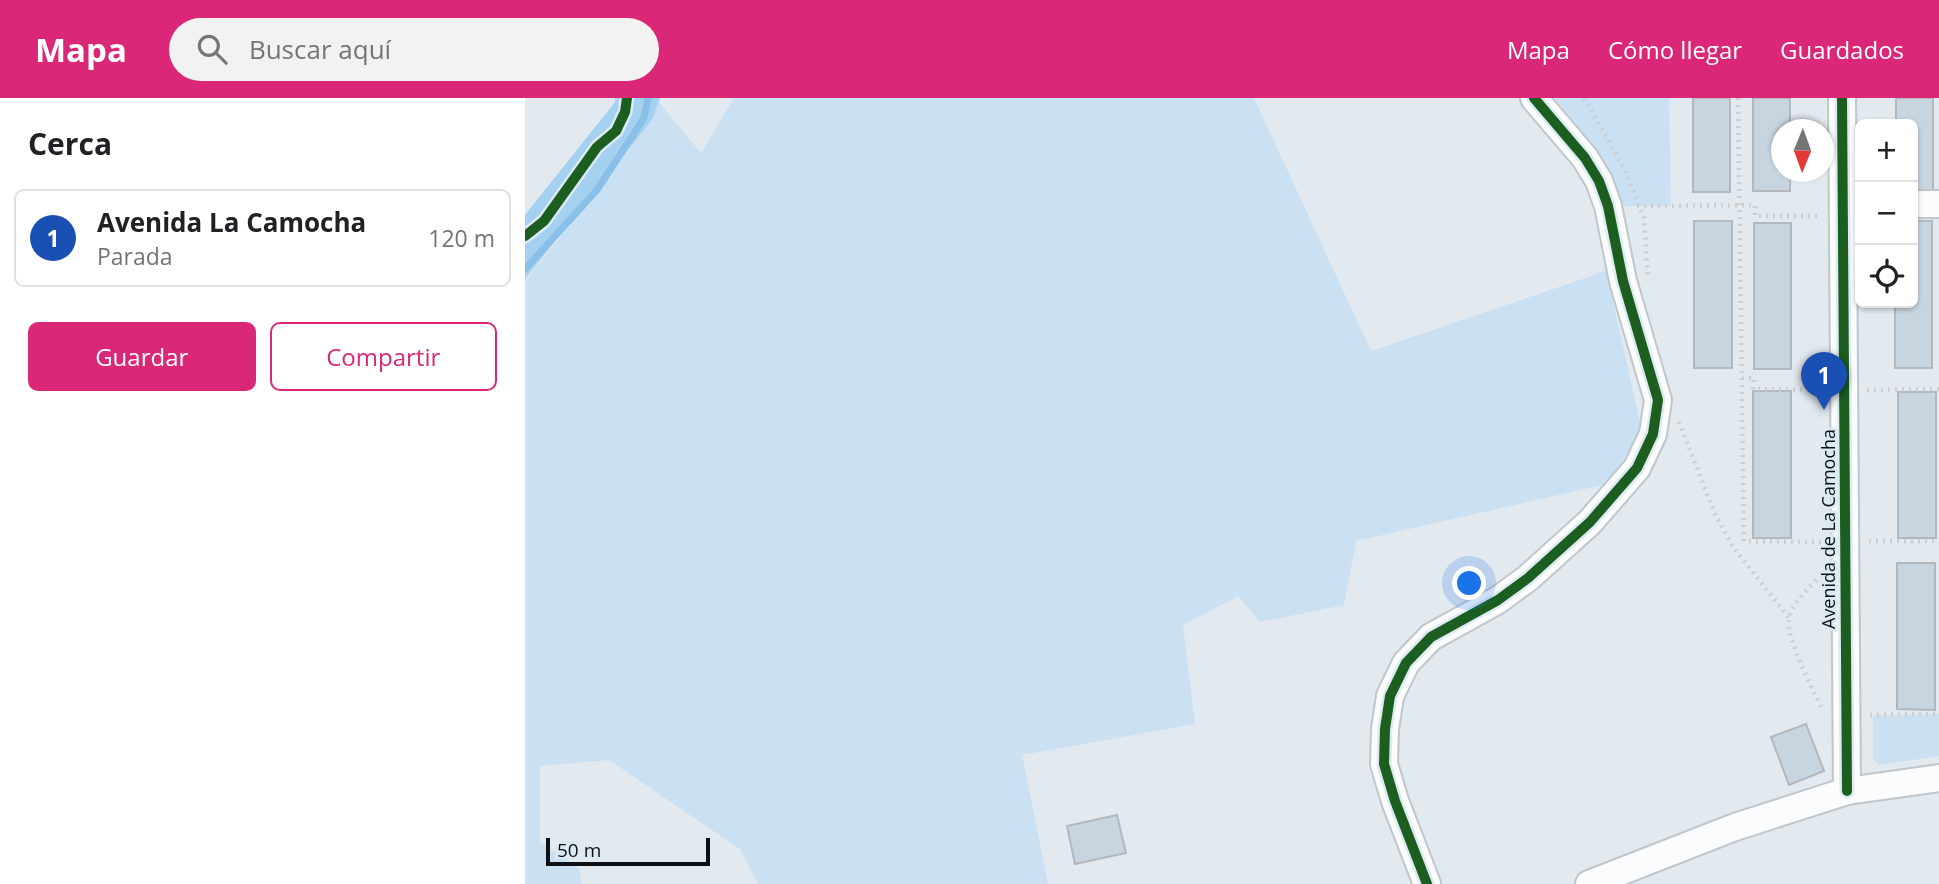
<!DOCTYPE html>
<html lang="es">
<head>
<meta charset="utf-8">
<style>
	:root { --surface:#fff; --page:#f2f2f2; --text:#202124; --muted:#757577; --line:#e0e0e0; --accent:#db2777 }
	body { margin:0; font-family:"Open Sans",sans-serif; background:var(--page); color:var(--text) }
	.controls { position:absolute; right:21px; top:21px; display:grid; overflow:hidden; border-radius:10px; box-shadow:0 2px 5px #0004 }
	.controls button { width:63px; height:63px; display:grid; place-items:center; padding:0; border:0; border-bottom:2px solid var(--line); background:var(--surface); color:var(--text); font:35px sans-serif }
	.compass { position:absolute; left:1246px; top:21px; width:63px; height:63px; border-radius:50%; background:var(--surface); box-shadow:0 2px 5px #0004; rotate:181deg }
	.scale { position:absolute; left:21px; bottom:18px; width:164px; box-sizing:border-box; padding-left:7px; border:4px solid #0d1115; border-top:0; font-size:19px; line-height:24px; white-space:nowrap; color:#0d1115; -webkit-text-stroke:5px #ddeaf4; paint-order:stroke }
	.you { position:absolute; left:945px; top:486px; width:24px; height:24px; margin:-18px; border:5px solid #fff; border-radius:50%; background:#1a73e8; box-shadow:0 0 0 10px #1a73e833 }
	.badge { display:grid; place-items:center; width:46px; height:46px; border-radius:50%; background:var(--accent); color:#fff; font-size:23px; font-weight:700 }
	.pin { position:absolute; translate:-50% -58px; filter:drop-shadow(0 2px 4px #0008) }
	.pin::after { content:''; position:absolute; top:37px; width:24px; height:21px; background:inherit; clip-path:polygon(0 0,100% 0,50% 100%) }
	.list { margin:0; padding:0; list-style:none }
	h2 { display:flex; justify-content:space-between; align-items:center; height:91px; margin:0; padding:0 28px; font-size:30px }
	h2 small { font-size:23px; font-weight:400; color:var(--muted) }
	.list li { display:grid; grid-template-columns:46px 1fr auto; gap:21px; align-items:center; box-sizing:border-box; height:98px; margin:0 14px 14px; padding:0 14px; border:2px solid var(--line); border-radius:10px }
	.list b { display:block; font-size:26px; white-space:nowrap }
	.list p { margin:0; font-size:23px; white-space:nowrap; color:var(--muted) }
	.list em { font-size:23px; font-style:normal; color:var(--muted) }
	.actions { display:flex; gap:14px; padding:21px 28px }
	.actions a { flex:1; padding:16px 0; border:2px solid var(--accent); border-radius:10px; text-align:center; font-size:24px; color:var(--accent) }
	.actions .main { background:var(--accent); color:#fff }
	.icon { flex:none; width:38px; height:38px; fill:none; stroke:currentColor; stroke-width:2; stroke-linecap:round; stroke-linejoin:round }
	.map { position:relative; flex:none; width:1414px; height:786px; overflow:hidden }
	header { display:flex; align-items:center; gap:42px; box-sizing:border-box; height:98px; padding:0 35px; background:var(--accent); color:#fff }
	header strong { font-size:33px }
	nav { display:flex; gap:38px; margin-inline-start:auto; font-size:24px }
	.search { width:490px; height:63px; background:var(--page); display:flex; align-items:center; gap:18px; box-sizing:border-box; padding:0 24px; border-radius:38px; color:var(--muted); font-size:26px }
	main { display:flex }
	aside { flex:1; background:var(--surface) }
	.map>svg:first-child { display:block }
	.green { fill:#c9e1f3 }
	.forest { fill:#a5d1f0 }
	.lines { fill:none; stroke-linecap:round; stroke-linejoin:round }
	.stream { stroke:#8ac0e7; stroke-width:7 }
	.building { fill:#c6d5e0; stroke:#b3b8bd; stroke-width:2 }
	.minor-casing { stroke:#c0c6ca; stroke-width:30 }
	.path { stroke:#ccced0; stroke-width:4.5; stroke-dasharray:2 5; stroke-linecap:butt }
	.minor { stroke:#fbfcfd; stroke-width:26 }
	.cycleway-casing { stroke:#ddeaf4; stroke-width:15 }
	.cycleway { stroke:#1b5e20; stroke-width:10 }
	.labels { text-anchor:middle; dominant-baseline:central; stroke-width:6; stroke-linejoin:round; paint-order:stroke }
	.street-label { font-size:18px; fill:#0d1115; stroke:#ddeaf4 }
</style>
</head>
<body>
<header>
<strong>Mapa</strong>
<div class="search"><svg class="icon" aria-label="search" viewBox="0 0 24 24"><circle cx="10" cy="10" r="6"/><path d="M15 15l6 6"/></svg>Buscar aquí</div>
<nav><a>Mapa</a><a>Cómo llegar</a><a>Guardados</a></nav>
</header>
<main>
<aside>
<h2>Cerca<small></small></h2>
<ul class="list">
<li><span class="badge" style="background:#1a4fb4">1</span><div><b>Avenida La Camocha</b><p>Parada</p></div><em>120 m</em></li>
</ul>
<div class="actions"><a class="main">Guardar</a><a>Compartir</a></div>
</aside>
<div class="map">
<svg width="1414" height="786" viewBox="0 0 1414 786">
	<rect width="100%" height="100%" fill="#e2e9ef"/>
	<!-- green -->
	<g class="green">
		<path d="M209 0H729L846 253 1081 173 1117 333 1082 386 831 443 819 507 735 524 713 498 658 527 670 626 497 657 523 786H233L215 751 84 662 15 668V744L54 771 57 786H0V183L127 22 132 2 176 55Z"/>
		<path d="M1030 0H1144L1146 108H1095L1069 50Z"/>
		<path d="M1414 616V658L1355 667 1348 661V618Z"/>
	</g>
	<!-- forest -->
	<path class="forest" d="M90 0H135L127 22 0 181V117L90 4Z"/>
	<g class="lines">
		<!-- stream -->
		<path class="stream" d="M0 171 72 92 119 20 123 0"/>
	</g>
	<!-- building -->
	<g class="building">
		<rect x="1168" y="0" width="37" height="94"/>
		<path d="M1228 0H1265V32H1256V74H1265V93H1228Z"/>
		<path d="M1371 0H1408V93H1388V26H1371Z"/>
		<rect x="1169" y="123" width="38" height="147"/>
		<path d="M1388 123H1407V270H1370V205H1388Z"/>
		<rect x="1229" y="125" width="37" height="146"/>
		<rect x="1228" y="293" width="38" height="147"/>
		<rect x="1373" y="294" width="38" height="146"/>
		<path d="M1372 465H1410V612L1372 611Z"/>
		<path d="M1281 626 1299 673 1264 687 1246 639Z"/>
		<path d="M592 717 601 755 550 766 542 728Z"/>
	</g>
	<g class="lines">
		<defs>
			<g id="minor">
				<path d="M1317 0 1322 693"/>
				<path d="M1388 106H1414"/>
				<path d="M902 786 870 703 859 666 860 631 865 598 881 565 906 539 973 502 1003 480 1065 424 1112 370 1128 336 1133 302 1098 183 1083 108 1074 83 1060 60 1009 0"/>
				<path d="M1064 786 1210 729 1322 693 1414 680"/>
			</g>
		</defs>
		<!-- minor casing -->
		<use href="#minor" class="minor-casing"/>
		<!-- path -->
		<g class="path">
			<path d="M1059 0 1099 70 1119 120 1123 179"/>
			<path d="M1213 0 1219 443 1297 444"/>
			<path d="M1112 108 1230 107V118H1296"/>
			<path d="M0 138 19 123 72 49 91 33 100 14 102 0"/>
			<path d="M1217 280H1229L1228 291 1296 292"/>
			<path d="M1342 292 1414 291"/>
			<path d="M1154 324 1190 416 1208 449 1264 520"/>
			<path d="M1344 443H1414"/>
			<path d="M1296 477C1285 489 1266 505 1264 522 1261 541 1288 591 1297 611"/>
			<path d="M1345 617 1414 616"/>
		</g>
		<!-- minor -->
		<use href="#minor" class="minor"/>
		<defs>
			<g id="cycleway">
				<path d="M1317 0 1322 693"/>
				<path d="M0 138 19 123 72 49 91 33 100 14 102 0"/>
				<path d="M902 786 870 703 859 666 860 631 865 598 881 565 906 539 973 502 1003 480 1065 424 1112 370 1128 336 1133 302 1098 183 1083 108 1074 83 1060 60 1009 0"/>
			</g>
		</defs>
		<!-- cycleway casing -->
		<use href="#cycleway" class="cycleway-casing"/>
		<!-- cycleway -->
		<use href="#cycleway" class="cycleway"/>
	</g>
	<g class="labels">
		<!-- street labels -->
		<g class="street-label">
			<text transform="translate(1303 431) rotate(-90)">Avenida de La Camocha</text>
		</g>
	</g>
</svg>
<div class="controls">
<button>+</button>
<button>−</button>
<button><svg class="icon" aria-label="locate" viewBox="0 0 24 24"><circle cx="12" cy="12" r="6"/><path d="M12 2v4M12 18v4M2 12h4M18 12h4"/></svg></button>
</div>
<svg class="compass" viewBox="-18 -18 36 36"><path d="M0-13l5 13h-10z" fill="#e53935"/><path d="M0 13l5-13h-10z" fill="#757577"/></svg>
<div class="scale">50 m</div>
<div class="you"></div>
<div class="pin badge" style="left:1299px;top:312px;background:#1a4fb4">1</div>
</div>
</main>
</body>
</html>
